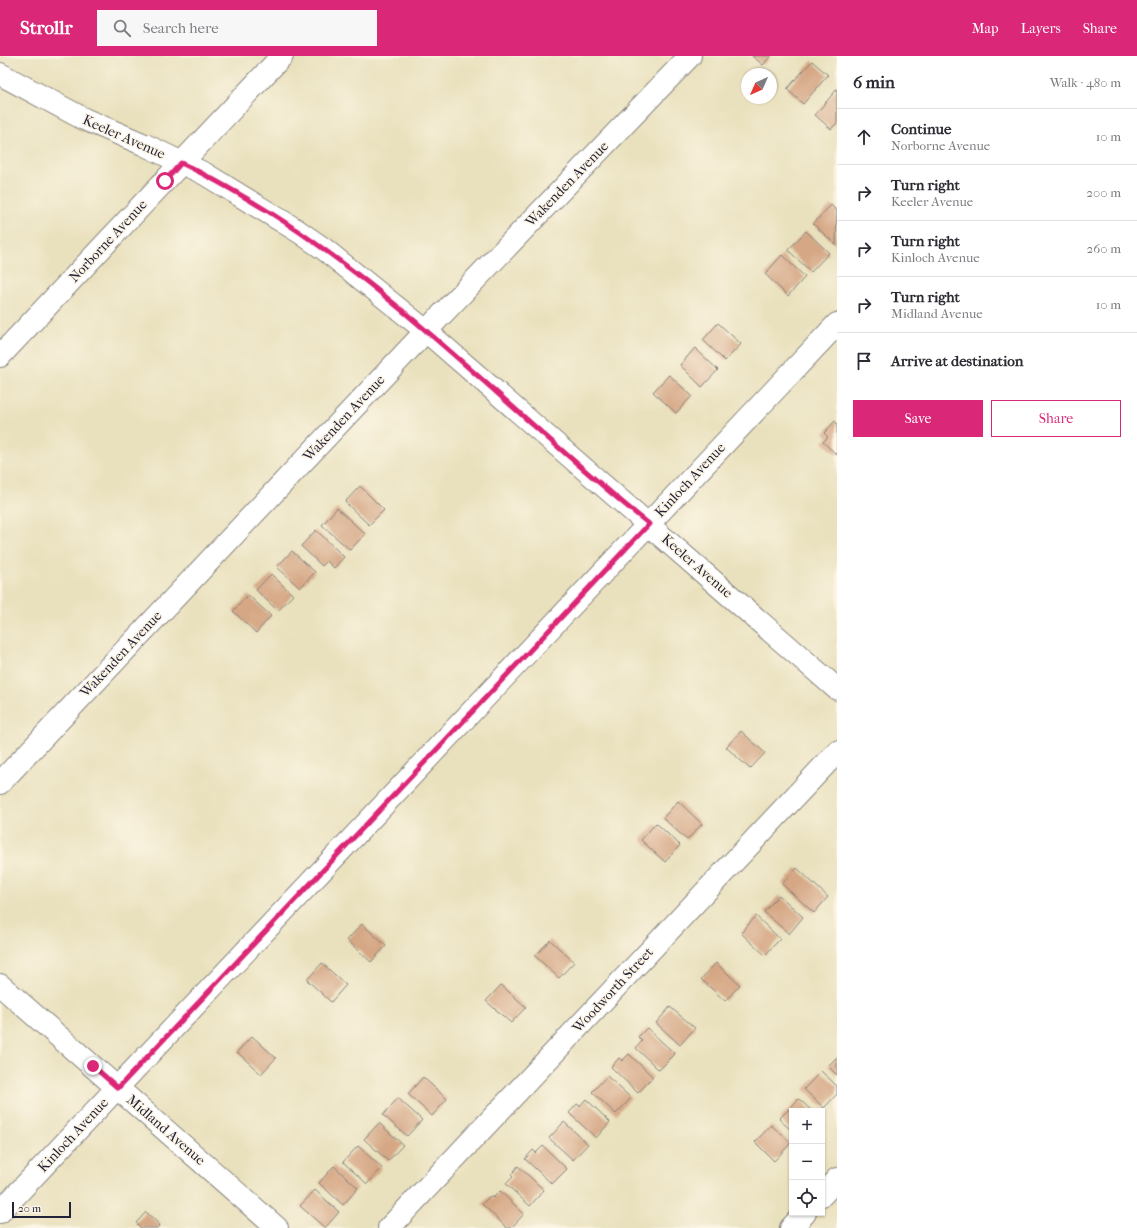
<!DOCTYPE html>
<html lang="en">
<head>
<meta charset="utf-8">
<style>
	:root { --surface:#fff; --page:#f7f7f7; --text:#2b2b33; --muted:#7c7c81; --line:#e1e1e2; --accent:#db2777 }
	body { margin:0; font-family:"IM FELL French Canon",serif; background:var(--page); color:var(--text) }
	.controls { position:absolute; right:12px; bottom:12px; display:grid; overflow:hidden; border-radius:0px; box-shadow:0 1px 3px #0004 }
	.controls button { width:36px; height:36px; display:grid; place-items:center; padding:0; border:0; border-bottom:1px solid var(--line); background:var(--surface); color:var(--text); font:20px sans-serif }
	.compass { position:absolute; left:741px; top:12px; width:36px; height:36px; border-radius:50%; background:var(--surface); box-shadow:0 1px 3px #0004; rotate:225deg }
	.scale { position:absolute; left:12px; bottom:10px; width:59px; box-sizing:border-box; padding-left:4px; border:2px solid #22223b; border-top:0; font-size:11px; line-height:14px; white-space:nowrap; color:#22223b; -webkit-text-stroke:3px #fcf5e5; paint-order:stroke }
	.stop { position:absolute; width:12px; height:12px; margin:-9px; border:3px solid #db2777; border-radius:50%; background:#fff }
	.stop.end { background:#db2777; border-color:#fff; box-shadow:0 1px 4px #0008 }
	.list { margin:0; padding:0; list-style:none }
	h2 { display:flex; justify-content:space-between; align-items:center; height:52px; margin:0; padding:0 16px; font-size:17px }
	h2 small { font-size:13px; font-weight:400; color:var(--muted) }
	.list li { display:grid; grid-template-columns:26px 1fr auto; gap:12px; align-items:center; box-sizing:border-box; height:56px; padding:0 16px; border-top:1px solid var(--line) }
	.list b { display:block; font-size:15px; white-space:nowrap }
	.list p { margin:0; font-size:13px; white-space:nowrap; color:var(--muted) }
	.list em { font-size:13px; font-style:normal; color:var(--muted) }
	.actions { display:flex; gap:8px; padding:12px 16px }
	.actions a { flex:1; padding:9px 0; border:1px solid var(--accent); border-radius:0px; text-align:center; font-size:14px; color:var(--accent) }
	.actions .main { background:var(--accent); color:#fff }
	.icon { flex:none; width:22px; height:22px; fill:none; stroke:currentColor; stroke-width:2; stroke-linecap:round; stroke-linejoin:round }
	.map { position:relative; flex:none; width:837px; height:1172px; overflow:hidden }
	header { display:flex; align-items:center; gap:24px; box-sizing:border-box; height:56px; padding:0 20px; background:var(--accent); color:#fff }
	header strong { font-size:19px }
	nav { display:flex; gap:22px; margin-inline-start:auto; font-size:14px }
	.search { width:280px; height:36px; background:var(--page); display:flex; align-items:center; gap:10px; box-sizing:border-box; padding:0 14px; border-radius:0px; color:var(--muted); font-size:15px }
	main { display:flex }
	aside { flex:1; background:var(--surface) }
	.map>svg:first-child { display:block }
	.building { fill:#d6a785 }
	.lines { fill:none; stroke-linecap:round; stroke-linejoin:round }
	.street-casing { stroke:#86827c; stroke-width:24 }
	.street { stroke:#fff; stroke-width:22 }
	.route { stroke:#db2777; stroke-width:5 }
	.labels { text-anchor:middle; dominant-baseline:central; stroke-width:3; stroke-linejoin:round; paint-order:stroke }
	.street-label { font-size:14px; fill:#22223b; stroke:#fcf5e5 }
</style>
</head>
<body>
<header>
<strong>Strollr</strong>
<div class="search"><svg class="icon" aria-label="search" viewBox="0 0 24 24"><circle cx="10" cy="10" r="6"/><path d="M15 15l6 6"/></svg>Search here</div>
<nav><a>Map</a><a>Layers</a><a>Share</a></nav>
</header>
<main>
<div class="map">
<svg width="837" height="1172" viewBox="0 0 837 1172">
	<rect width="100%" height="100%" fill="#fcf5e5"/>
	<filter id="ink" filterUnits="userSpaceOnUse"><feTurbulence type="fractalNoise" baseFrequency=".025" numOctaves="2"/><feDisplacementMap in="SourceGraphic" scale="8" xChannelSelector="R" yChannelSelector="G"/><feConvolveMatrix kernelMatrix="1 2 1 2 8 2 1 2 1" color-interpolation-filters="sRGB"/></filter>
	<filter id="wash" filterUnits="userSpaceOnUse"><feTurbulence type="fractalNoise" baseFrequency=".012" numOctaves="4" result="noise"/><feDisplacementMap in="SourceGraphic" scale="16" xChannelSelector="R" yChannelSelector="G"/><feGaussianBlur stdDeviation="0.9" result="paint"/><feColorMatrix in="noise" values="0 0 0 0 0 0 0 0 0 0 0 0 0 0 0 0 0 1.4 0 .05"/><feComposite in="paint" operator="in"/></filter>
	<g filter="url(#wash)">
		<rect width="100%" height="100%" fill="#e9e1bd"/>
		<g id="blocks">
			<!-- building -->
			<g class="building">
				<path d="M752 0H771L763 9Z"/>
				<path d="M812 5 828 19 803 48 787 33Z"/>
				<path d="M837 33V67L831 73 815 59Z"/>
				<path d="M831 149 837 155 836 189 813 168Z"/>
				<path d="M806 175 829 197 811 216 788 194Z"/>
				<path d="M782 199 805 221 788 240 765 218Z"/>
				<path d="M718 267 741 288 725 305 703 284Z"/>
				<path d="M695 292 718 314 702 331 680 309Z"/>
				<path d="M669 319 692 340 676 357 653 336Z"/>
				<path d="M835 365 837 368V399L823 386 828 381 824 377Z"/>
				<path d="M360 430 384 454 369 469 345 446Z"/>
				<path d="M337 452 365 478 350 494 322 469Z"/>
				<path d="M316 474 344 501 334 512 327 505 322 510 301 490Z"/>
				<path d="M292 495 315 516 300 532 277 511Z"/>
				<path d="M271 518 293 539 278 555 256 534Z"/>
				<path d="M248 539 271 560 256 577 233 555Z"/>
				<path d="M741 675 765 697 750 713 726 691Z"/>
				<path d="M678 745 702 768 687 784 663 762Z"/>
				<path d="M656 767 680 789 665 806 641 784Z"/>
				<path d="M797 812 828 841 814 857 782 828Z"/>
				<path d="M779 839 803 861 789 878 764 856Z"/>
				<path d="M756 860 780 883 765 899 741 877Z"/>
				<path d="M362 868 386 890 371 906 347 884Z"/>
				<path d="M550 884 574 906 559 922 535 900Z"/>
				<path d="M322 907 346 929 331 946 307 924Z"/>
				<path d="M716 907 740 929 725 945 701 923Z"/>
				<path d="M501 929 526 951 511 967 486 945Z"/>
				<path d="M670 951 695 972 680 989 656 967Z"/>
				<path d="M647 972 675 998 659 1014 636 992 642 985 638 981Z"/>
				<path d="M252 980 276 1002 261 1018 237 996Z"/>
				<path d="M629 998 653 1021 638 1037 611 1011 619 1002 622 1005Z"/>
				<path d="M837 1001V1019L828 1010Z"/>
				<path d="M821 1015 837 1030V1038L824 1052 804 1033Z"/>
				<path d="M607 1020 631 1042 616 1058 592 1036Z"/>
				<path d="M423 1021 447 1043 432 1060 408 1038Z"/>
				<path d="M398 1042 422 1064 407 1080 383 1059Z"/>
				<path d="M586 1043 610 1066 596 1082 569 1057 577 1048 580 1050Z"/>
				<path d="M799 1043 812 1055H792V1075L779 1063Z"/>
				<path d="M564 1066 588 1088 573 1104 549 1082Z"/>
				<path d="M379 1067 403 1089 388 1105 364 1083Z"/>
				<path d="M771 1069 791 1087 774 1105 755 1086Z"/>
				<path d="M358 1090 382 1112 367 1128 343 1106Z"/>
				<path d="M543 1090 567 1113 552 1128 525 1103 533 1094 536 1097Z"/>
				<path d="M334 1110 358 1132 343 1149 319 1127Z"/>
				<path d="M518 1110 544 1134 530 1150 506 1128 513 1121 511 1119Z"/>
				<path d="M315 1134 339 1156 325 1172 300 1150Z"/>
				<path d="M500 1135 524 1158 511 1172H507L482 1148 490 1140 493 1142Z"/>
				<path d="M146 1156 160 1169 157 1172H141L136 1167Z"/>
			</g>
		</g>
	</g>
	<g filter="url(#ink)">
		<use href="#blocks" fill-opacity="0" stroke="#86827c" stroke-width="1"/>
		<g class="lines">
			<defs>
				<g id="street">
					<path d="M0 18 84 63 145 89 205 118 298 175 324 193 426 275 837 633"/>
					<path d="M0 300 282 0"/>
					<path d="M0 727 426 275 690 0"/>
					<path d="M0 929 277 1172"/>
					<path d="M822 1139 837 1123"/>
					<path d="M0 1156 837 268"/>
					<path d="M389 1172 837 696"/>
					<path d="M791 1172 805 1157"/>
				</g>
			</defs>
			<!-- street casing -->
			<use href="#street" class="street-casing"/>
			<!-- street -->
			<use href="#street" class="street"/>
		</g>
	</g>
	<g class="lines" filter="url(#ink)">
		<!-- route -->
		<path class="route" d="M93 1010 118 1032 649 468C520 365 406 242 266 154 238 137 211 121 181 107L165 125"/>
	</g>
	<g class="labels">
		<!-- street labels -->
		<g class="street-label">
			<text transform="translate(124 81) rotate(24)">Keeler Avenue</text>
			<text transform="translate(567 128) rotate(-46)">Wakenden Avenue</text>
			<text transform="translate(108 185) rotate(-47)">Norborne Avenue</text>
			<text transform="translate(344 362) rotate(-47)">Wakenden Avenue</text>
			<text transform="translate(690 424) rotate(-47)">Kinloch Avenue</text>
			<text transform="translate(697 510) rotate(41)">Keeler Avenue</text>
			<text transform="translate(121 598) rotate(-47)">Wakenden Avenue</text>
			<text transform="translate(613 934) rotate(-47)">Woodworth Street</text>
			<text transform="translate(166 1074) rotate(41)">Midland Avenue</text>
			<text transform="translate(73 1079) rotate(-47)">Kinloch Avenue</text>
		</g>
	</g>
</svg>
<div class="controls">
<button>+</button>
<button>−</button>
<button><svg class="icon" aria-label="locate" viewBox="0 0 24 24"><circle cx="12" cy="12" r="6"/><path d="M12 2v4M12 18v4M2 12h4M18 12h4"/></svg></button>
</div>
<svg class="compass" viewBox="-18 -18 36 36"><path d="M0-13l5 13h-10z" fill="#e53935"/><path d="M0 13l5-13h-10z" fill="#7c7c81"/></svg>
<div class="scale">20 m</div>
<div class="stop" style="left:165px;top:125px"></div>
<div class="stop end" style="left:93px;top:1010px"></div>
</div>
<aside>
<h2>6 min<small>Walk · 480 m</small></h2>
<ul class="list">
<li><svg class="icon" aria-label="ahead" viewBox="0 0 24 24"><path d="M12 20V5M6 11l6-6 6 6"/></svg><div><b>Continue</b><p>Norborne Avenue</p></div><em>10 m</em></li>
<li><svg class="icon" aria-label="right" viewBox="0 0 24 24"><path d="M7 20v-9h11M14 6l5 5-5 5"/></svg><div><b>Turn right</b><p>Keeler Avenue</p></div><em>200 m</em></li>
<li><svg class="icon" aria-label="right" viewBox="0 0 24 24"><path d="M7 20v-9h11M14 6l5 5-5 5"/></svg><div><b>Turn right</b><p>Kinloch Avenue</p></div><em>260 m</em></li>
<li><svg class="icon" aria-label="right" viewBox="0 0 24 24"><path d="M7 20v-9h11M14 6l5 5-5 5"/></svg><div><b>Turn right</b><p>Midland Avenue</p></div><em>10 m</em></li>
<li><svg class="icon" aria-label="arrive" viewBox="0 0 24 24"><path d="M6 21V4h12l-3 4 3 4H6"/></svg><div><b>Arrive at destination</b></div></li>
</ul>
<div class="actions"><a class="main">Save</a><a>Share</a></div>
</aside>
</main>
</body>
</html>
